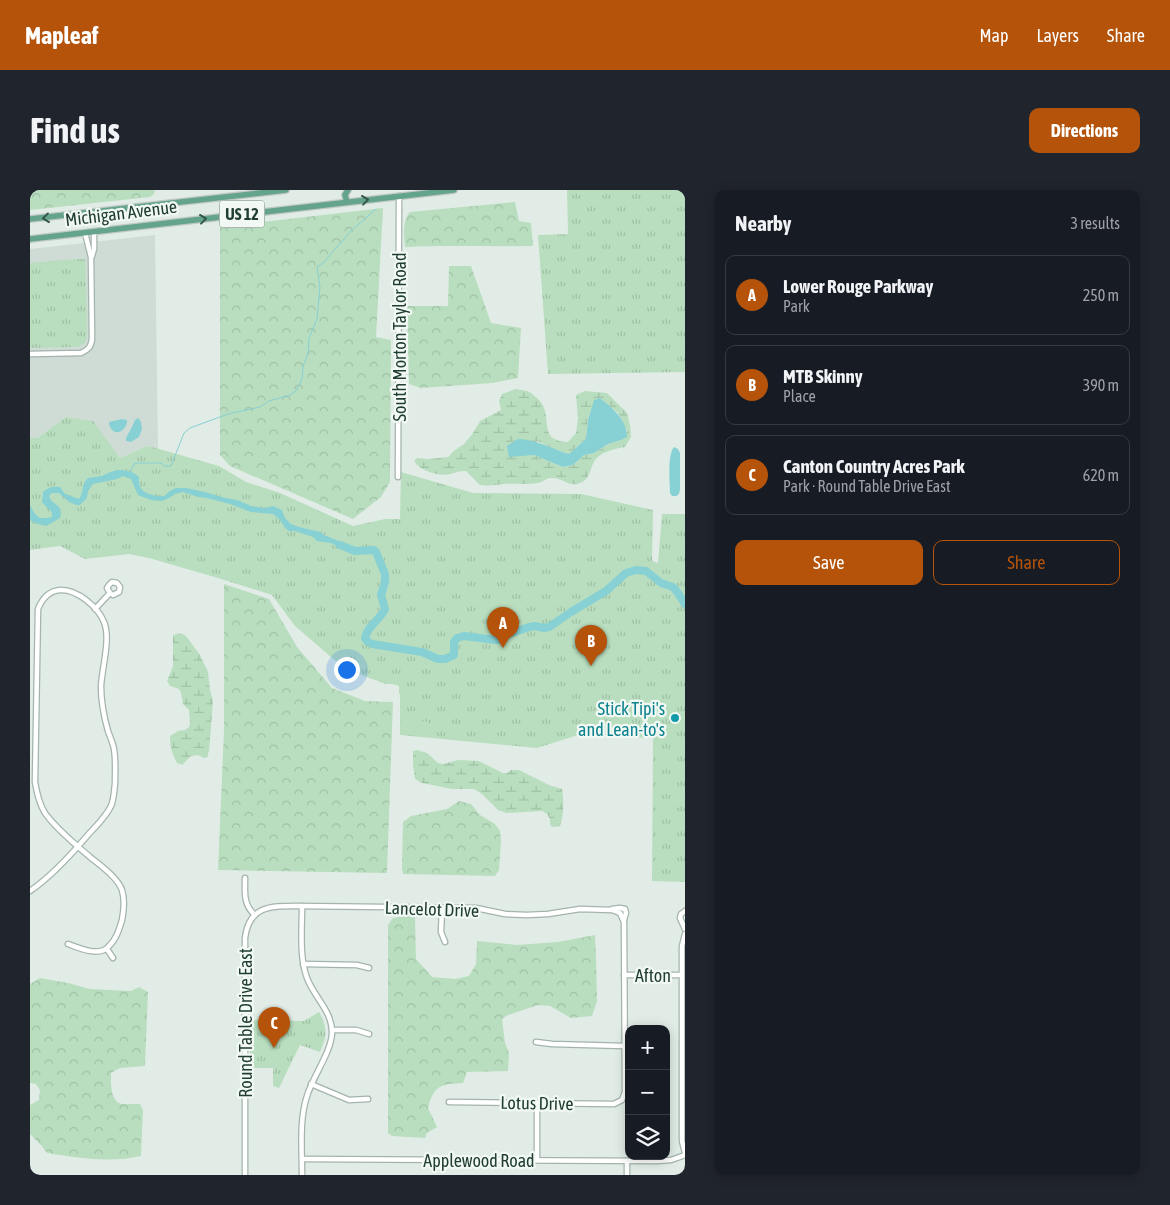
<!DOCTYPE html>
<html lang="en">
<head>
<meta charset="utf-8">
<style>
	:root { --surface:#171b24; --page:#20242c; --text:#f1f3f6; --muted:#9ea1a6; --line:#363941; --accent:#b45309 }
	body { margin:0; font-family:"Asap Condensed",sans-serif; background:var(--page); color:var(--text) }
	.controls { position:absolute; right:15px; bottom:15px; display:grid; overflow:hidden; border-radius:10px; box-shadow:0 2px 12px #0003 }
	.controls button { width:45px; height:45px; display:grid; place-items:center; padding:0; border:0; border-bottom:1px solid var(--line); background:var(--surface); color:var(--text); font:25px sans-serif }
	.you { position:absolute; left:316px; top:479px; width:18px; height:18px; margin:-12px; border:4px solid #fff; border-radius:50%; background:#1a73e8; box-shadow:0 0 0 8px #1a73e833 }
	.badge { display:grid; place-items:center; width:32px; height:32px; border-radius:50%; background:var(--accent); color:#fff; font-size:16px; font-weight:700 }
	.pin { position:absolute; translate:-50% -41px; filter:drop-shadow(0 1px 2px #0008) }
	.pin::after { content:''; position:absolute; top:26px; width:18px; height:15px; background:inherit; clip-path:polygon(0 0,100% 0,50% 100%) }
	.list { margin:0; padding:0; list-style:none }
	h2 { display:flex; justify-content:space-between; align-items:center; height:65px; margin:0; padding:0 20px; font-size:21px }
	h2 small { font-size:16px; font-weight:400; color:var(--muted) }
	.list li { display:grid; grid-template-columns:32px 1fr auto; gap:15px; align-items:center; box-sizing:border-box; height:80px; margin:0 10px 10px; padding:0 10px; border:1px solid var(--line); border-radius:10px }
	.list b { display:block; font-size:19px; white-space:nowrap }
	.list p { margin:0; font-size:16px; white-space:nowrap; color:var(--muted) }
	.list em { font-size:16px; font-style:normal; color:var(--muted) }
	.actions { display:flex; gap:10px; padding:15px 20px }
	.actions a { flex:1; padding:11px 0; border:1px solid var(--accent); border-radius:10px; text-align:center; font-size:18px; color:var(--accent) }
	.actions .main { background:var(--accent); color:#fff }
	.icon { flex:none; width:28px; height:28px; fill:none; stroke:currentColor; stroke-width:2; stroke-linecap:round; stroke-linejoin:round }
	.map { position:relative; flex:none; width:655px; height:985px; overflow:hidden; border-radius:10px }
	header { display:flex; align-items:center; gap:30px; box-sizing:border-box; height:70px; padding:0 25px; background:var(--accent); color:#fff }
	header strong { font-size:24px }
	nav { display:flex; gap:28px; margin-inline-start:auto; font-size:18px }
	.intro { display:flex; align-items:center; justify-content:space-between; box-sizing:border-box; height:120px; padding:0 30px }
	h1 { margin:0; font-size:35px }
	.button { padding:12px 22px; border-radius:10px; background:var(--accent); color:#fff; font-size:18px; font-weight:700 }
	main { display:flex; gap:30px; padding:0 30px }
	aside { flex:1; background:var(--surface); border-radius:10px; box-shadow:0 2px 12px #0003 }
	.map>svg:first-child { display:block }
	.built { fill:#cfdcd5 }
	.grass { fill:url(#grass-tufts) }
	.forest { fill:url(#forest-crowns) }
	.wetland { fill:url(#wetland-marsh); fill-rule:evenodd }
	.pitch { fill:#b9debf }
	.water { fill:#87d0d3 }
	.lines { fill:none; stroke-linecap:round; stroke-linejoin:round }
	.stream { stroke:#87d0d3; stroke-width:1 }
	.river { stroke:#87d0d3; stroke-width:8 }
	.minor-casing { stroke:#a4b4ac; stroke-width:7 }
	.major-casing { stroke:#c1c9c6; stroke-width:8 }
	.minor { stroke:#fff; stroke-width:4.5 }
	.major { stroke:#64a38c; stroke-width:5.5 }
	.oneway { stroke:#325748 }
	.culture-dot { fill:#0f9aa8; stroke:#f2f9f4; stroke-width:2 }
	.labels { text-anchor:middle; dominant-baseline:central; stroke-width:4.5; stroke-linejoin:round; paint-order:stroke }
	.shield { fill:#f2f9f4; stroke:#60766c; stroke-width:1 }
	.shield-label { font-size:16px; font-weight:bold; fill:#213e32 }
	.street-label { font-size:18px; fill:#213e32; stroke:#f2f9f4 }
	.culture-label { font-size:18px; fill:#0d838f; stroke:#f2f9f4; text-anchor:end }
</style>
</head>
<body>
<header>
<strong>Mapleaf</strong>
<nav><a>Map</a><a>Layers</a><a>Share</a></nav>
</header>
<div class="intro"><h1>Find us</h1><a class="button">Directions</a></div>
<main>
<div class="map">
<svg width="655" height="985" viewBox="0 0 655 985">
	<defs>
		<pattern id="grass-tufts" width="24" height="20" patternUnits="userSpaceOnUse" patternTransform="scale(1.25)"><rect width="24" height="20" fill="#b9debf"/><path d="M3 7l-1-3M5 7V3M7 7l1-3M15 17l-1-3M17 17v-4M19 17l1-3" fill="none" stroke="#9fc0a5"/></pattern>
		<pattern id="forest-crowns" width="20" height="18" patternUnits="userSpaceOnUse" patternTransform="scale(1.25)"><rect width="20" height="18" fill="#b9debf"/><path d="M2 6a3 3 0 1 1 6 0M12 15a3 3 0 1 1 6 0" fill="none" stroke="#9fc0a5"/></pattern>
		<pattern id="wetland-marsh" width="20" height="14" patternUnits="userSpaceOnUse" patternTransform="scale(1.25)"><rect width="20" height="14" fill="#b9debf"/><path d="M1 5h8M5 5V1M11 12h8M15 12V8" fill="none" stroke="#9fc0a5"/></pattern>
	</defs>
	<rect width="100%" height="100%" fill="#e1ece6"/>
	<!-- built -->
	<path class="built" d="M125 45 128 259 117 256 90 268 63 232 36 227 7 248H0V59Z"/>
	<!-- grass -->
	<g class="grass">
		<path d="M537 0H655V182L518 184 508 45 538 44Z"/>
		<path d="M45 69H55L56 83 57 146 55 153 47 157 0 158V73Z"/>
		<path d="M36 227 63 231 90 268 117 256 122 257 189 276 216 292 250 303 323 336 355 329H370L371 282 443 303 551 304 623 320 622 371 628 373 632 324H655V692L622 691 623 548 548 545 507 558 370 545V504H369V496L362 494H356L315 479 265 436 242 405 188 388 119 368 99 364 55 369 30 356 0 360V248H7Z"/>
		<path d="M289 822C298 838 297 846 290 862L270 855 249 898 243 896V878H220V830L274 831Z"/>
	</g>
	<!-- forest -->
	<g class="forest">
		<path d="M0 0H125L124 4 120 7 0 20Z"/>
		<path d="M485 12 489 31 501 33 503 56C460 57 418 55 375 57 374 46 372 30 380 22Z"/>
		<path d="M353 18 346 147 361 150 360 292 351 307 323 329 200 276 190 265V37Z"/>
		<path d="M419 76H441L461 133 491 138 488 188 462 193 391 198 379 194 377 116H418Z"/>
		<path d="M194 394 239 409 267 457 302 498 335 511 363 512 357 683 188 680 194 540Z"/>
		<path d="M429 611 441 614 450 625 465 634 470 641 471 651 469 680 465 686 373 684 372 679 373 632 381 626 417 619Z"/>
		<path d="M374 726H385L386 769 402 787 425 789 439 786 446 774 447 751 487 755 528 752 565 745 566 768 567 811 562 826 541 828 520 816 508 815 478 825 472 829 475 853 479 863 478 881 437 882 433 893C411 894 404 895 398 918L407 937 397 943 395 948 362 946 358 943V735L363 728Z"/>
		<path d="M10 788 38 793 60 799 101 801 109 797 118 802 115 876 90 878 81 883C81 893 80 913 93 914 99 914 104 914 110 914L113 920 111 966C80 973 48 968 17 963L10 954 0 944V915L9 910 10 900 6 894 0 893V794Z"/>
	</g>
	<!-- wetland -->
	<g class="wetland">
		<path d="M486 199C490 200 497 200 501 203 505 206 513 213 514 218 520 234 511 251 538 252L546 243 548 228 546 205 555 201 577 203 597 223 600 235 601 247 595 257C585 259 574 261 567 268 559 276 562 289 550 293 540 298 532 287 521 288 516 288 512 293 507 293 496 295 484 293 473 294 465 295 458 296 450 295L436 281C429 281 427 282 421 284 409 287 390 281 384 271L387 268 399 269 418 267 425 260 434 254 443 243 450 231 471 220 469 211 472 204ZM570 208 588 223 597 241 591 250 578 254 564 263 554 265 543 275 533 277 504 265 507 251 521 258 539 264 556 249 558 230 564 211Z"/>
		<path d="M150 443 156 446 170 465 178 482 180 500 183 511 179 561 177 567 174 568 168 565 161 566 152 575 147 573C142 564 140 556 140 546L148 541 155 540 159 537 160 533 159 520 153 514 151 503 149 499 140 496 137 491 143 476V445Z"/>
		<path d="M387 560 397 563 408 573 413 574 428 570 449 571 473 583H477L481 580H489L519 595 532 599C534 612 534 623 530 636L522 637 520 634V629L517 624 512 621 476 623 468 620 452 604 444 599H422L392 593 385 589 383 575V561Z"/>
	</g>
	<!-- pitch -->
	<path class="pitch" d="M378 530 399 532 398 547 377 545Z"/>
	<!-- water -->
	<g class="water">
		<path d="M570 208C582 218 597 229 597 247L591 250 578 254 564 263 554 265 543 275 533 277 504 265 479 267 477 256 488 249C506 249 522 259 539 264L556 249 558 230 564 210Z"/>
		<path d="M108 228 111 232 112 239 109 247 101 252 96 251V248L102 237 105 230Z"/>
		<path d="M92 229 97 230V233C96 236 93 241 89 242 83 244 79 237 79 232Z"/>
		<path d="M644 257 648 259 650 263V297C650 303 649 307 642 306L640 303C640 291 637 266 644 257Z"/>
		<path d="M87 280C95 280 103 281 109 287 107 303 121 306 134 306L140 301 146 298H156L175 302 195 308 207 310 221 316 235 318 243 316 252 320 255 328 261 334 269 337 290 342 294 345 311 352 319 359H313L301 353 287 351 283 347 265 341H259L255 338 250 330 243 324 221 322 200 314 177 308 168 307 153 302 145 304 139 308 132 311 121 310 113 307 108 305 101 289 93 286 87 289 63 294 58 301 57 308 50 315H46L39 312 29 303H22L19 306C22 316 34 313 30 328L16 336 5 333 0 330V315C6 327 8 330 22 327 23 319 16 318 12 312L13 302C18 297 23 296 30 297L35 304 49 309C54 303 51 294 58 288L72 286 78 283Z"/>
	</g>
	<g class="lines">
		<!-- stream -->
		<path class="stream" d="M100 283 104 274 107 273H131L135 276H141L154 243 160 238 198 224 230 217 239 211 260 205 266 201 272 189 273 176 278 164 279 148 287 129 290 97 287 77 293 73 322 40 346 19"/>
		<!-- river -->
		<path class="river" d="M310 355 325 361 344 360 346 362 355 384V392L351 405 355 419C350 430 337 436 335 448L338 452 342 454 392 462 408 469H415L424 465V452L427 448 434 446 466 450 472 449 479 444 499 437 505 436 514 438 519 437 541 422 576 401 596 383 606 380 616 381 631 393 643 397 648 403 655 414"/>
		<defs>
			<g id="minor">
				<path d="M62 66 64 59V42"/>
				<path d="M0 164 51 163C58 160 61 157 62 149L61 67 55 43"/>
				<path d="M368 287 369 6"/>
				<path d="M65 419 80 403 83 405 89 402 90 397 87 393 82 392 79 395 77 398 80 403"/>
				<path d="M215 688C215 702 213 715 225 725"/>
				<path d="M0 701C22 686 40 666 57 646 65 637 76 627 81 616 84 609 84 601 85 594 85 583 86 571 84 559 83 553 80 547 78 541 74 527 71 511 71 496 72 478 81 448 74 432 68 417 47 399 30 400 19 401 12 409 8 419L5 592C7 604 10 618 18 627 30 642 46 655 60 667 71 676 87 687 92 700 95 710 94 720 92 730 89 740 86 750 78 757 69 767 49 758 38 754"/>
				<path d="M272 716C272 739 269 766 277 788 284 807 302 821 302 842 302 861 283 886 277 906 269 930 272 960 272 985"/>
				<path d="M412 718 411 742 415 752"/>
				<path d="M582 719 590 718 595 719 596 723 594 730"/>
				<path d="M655 721 651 724 650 728 655 739"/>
				<path d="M655 744 652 756V951L655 963"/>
				<path d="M77 759 83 768"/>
				<path d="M273 774 327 775 339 778"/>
				<path d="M594 785H652"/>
				<path d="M302 840H326L339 844"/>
				<path d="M506 852 522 854 594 856"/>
				<path d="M281 894 319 910 338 909"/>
				<path d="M273 969 626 971 641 970 655 965"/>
				<path d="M507 970V913"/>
				<path d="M215 985V748C219 716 240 716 266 716L446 718 475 724 497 725 518 724 550 719 582 720 590 723 594 732 595 902 592 910 584 914 419 912"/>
				<path d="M597 985V971"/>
			</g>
			<g id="major">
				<path d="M317 12 315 5 318 0"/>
				<path d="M0 29 256 0"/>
				<path d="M0 49 424 0"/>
			</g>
		</defs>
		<!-- minor casing -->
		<use href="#minor" class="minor-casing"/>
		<!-- major casing -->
		<use href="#major" class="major-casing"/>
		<!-- minor -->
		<use href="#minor" class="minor"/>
		<!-- major -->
		<use href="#major" class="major"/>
	</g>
	<!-- one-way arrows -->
	<defs><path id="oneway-chevron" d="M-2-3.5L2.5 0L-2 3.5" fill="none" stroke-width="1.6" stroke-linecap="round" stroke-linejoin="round" transform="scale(1.25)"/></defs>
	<g class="oneway">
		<use href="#oneway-chevron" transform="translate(335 10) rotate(-7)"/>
		<use href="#oneway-chevron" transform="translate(16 28) rotate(173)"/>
		<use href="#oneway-chevron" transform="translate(173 29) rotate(-7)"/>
	</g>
	<!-- markers -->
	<circle class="culture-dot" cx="645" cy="528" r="5"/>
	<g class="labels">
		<!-- shield labels -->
		<rect class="shield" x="189.5" y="10.5" width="45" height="27" rx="4"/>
		<g class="shield-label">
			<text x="212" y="24">US 12</text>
		</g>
		<!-- street labels -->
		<g class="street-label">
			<text transform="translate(91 23) rotate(-7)">Michigan Avenue</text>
			<text transform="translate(369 147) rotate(-90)">South Morton Taylor Road</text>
			<text transform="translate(402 719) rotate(2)">Lancelot Drive</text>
			<text x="623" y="785">Afton</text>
			<text transform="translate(215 833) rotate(-90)">Round Table Drive East</text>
			<text transform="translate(507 913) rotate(1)">Lotus Drive</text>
			<text x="449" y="970">Applewood Road</text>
		</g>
		<!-- culture labels -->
		<g class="culture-label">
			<text x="635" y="518">Stick Tipi's<tspan x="635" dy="21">and Lean-to's</tspan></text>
		</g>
	</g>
</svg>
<div class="controls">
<button>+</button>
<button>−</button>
<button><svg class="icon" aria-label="layers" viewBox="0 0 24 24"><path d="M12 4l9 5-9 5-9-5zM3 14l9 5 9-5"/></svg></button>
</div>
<div class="you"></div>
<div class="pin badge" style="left:473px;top:458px">A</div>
<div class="pin badge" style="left:561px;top:476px">B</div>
<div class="pin badge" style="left:244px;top:858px">C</div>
</div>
<aside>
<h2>Nearby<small>3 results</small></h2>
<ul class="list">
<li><span class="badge">A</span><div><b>Lower Rouge Parkway</b><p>Park</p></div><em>250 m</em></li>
<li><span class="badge">B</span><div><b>MTB Skinny</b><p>Place</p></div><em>390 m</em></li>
<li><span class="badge">C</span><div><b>Canton Country Acres Park</b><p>Park · Round Table Drive East</p></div><em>620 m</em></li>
</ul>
<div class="actions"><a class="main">Save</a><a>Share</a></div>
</aside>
</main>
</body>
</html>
